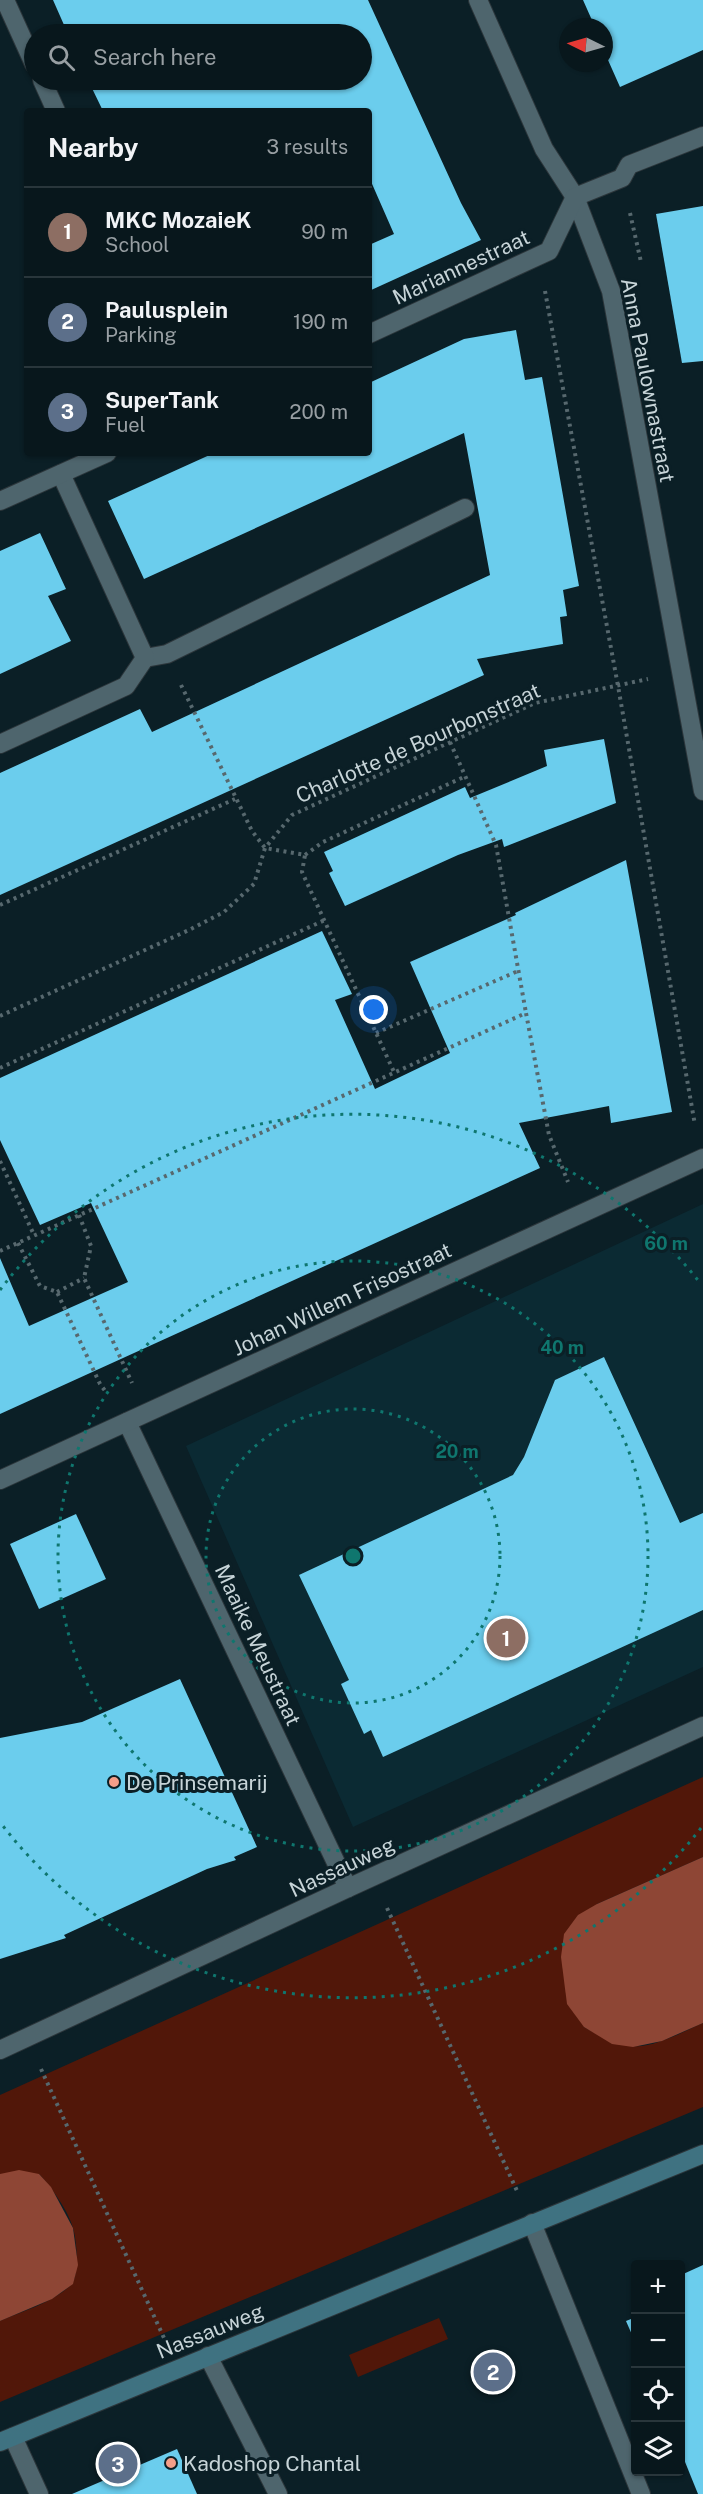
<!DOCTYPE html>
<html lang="en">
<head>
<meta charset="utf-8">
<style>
	:root { --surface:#08171c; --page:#112025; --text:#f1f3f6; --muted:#989fa3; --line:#29363b; --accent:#ea580c }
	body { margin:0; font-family:"Public Sans",sans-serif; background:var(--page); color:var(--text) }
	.controls { position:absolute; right:18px; bottom:18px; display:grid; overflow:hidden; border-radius:6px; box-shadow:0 2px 4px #0004 }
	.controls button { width:54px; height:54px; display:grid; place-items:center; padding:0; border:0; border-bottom:2px solid var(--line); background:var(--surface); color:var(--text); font:30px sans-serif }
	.compass { position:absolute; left:559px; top:18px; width:54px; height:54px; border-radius:50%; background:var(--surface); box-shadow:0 2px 4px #0004; rotate:275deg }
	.you { position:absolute; left:374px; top:1010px; width:21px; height:21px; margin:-15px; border:4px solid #fff; border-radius:50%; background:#1a73e8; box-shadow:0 0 0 9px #1a73e833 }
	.badge { display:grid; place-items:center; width:39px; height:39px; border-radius:50%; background:var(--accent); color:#fff; font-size:20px; font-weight:700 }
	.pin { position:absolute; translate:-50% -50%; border:3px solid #fff; box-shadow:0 2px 6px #0006 }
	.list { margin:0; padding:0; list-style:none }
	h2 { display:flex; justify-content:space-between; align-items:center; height:78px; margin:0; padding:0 24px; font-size:26px }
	h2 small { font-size:20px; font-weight:400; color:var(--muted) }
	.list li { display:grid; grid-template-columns:39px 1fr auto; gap:18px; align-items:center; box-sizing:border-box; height:90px; padding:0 24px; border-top:2px solid var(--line) }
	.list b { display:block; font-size:22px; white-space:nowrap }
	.list p { margin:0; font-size:20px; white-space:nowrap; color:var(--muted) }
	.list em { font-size:20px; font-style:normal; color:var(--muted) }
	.icon { flex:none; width:33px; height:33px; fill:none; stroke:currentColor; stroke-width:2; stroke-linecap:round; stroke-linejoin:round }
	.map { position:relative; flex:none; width:703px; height:2494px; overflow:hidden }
	.search { position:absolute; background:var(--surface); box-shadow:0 2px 4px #0004; left:24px; top:24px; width:348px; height:66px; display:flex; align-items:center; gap:15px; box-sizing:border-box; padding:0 21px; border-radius:33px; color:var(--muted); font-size:22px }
	.panel { position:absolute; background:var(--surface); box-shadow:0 2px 4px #0004; left:24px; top:108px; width:348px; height:348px; border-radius:6px }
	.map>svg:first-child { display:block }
	.built { fill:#0b2a33 }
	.green { fill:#511709 }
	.water { fill:#8e4635 }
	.building { fill:#6bcded }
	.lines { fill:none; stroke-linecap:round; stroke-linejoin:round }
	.lane-casing { stroke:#2c363b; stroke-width:20 }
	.street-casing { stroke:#2c363b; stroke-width:20 }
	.secondary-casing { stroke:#2c363b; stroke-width:20 }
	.path { stroke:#57686e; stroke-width:4; stroke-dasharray:3 4.5; stroke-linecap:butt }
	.lane { stroke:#4e656d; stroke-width:18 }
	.street { stroke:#4e656d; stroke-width:18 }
	.secondary { stroke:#3f7281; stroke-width:18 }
	.ring { fill:none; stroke:#0f766e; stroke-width:3; stroke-dasharray:3 6 }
	.poi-dot { fill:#f49e89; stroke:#0b1f26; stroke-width:2 }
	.labels { text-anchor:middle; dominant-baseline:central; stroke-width:6; stroke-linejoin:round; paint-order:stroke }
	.street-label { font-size:21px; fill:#c7d4d8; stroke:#0b1f26 }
	.poi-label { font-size:21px; fill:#c7d4d8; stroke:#0b1f26; text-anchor:start }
	.centre { fill:#0f766e; stroke:#0b1f26; stroke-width:3 }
	.ring-label { font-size:18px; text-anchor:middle; font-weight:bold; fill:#0f766e; stroke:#0b1f26; stroke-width:6; stroke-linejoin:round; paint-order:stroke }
</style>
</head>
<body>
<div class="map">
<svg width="703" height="2494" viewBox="0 0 703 2494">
	<rect width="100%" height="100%" fill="#0b1f26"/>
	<!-- built -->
	<path class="built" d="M703 1204V1667L353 1827 186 1446Z"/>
	<!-- green -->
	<g class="green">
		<path d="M703 1777V1857L597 1904 584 2027C598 2035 616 2044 632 2046 651 2049 685 2031 703 2023V2107L0 2402V2321C23 2311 51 2303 70 2286 80 2277 77 2241 73 2228 68 2210 51 2187 39 2174H0V2095Z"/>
		<path d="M439 2318 448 2339 358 2377 349 2355Z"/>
	</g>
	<!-- water -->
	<g class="water">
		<path d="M703 1857V2023L662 2041 633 2047 612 2044 584 2027 567 2004 561 1957 564 1934 578 1915 597 1904Z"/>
		<path d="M19 2170 39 2174 51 2187 73 2228 78 2265 73 2284 52 2299 0 2321V2174Z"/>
	</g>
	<!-- building -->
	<g class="building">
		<path d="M53 0H368L461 203 481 240 369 291V245L394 234 369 177V111H103L88 80H362V34H68Z"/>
		<path d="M583 0H703V50L620 87 604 51V27H595Z"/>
		<path d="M703 206V361L682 363 656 214Z"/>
		<path d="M516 330 525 380 542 377 579 586 563 590 567 616 560 617 563 644 477 659 484 675 0 895V773L140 709 152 732 490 575 464 433 144 579 108 501 214 453H369V383L464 339Z"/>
		<path d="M40 533 66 589 48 596 71 641 0 674V551Z"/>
		<path d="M604 739 616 803 504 847 502 839 458 855 345 906 329 873 333 871 324 852 465 787 470 798 547 766 544 750Z"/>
		<path d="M626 860 672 1112 611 1123 609 1106 519 1123 540 1168 0 1414V1258L29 1326 128 1282 91 1203 40 1225 0 1140V1078L322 931 352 994 335 1000 375 1089 450 1053 410 962 516 915 515 913Z"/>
		<path d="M604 1357 680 1523 703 1513V1610L383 1757 371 1730 364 1734 341 1684 349 1680 299 1575 513 1475 524 1457 555 1380Z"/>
		<path d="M76 1514 106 1579 39 1609 10 1544Z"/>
		<path d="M180 1679 257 1847 234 1857 236 1860 207 1869 64 1935 66 1938 0 1959V1738L82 1722Z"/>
		<path d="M703 2265V2494H698L681 2452V2275Z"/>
		<path d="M636 2317V2344L626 2321Z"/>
		<path d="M177 2449 197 2494H72Z"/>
	</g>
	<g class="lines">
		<defs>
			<g id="lane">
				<path d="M145 658 167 654 465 508"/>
				<path d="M0 744 126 686 145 658 61 474"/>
				<path d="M13 2437 39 2494"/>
			</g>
			<g id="street">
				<path d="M5 0 34 64"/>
				<path d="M478 0 544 149 575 197 611 291 703 791"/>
				<path d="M42 80 56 111"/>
				<path d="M369 334 549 251 575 197 622 178 629 165 703 136"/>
				<path d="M0 501 107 453"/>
				<path d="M127 1422 348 1888"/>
				<path d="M0 1480 703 1158"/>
				<path d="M0 2050 348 1888 703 1726"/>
				<path d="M532 2223 641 2494"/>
				<path d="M208 2356 278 2494"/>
			</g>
			<path id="secondary" d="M0 2442 703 2154"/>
		</defs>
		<!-- lane casing -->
		<use href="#lane" class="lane-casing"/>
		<!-- street casing -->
		<use href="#street" class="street-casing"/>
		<!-- secondary casing -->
		<use href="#secondary" class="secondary-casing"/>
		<!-- path -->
		<g class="path">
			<path d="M630 213 641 262"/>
			<path d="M545 291 618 686 695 1125"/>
			<path d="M181 685 252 831 265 848 305 855 302 872 394 1072"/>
			<path d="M450 742 496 845 526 1013"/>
			<path d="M305 855 323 842 466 776"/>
			<path d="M0 905 235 799"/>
			<path d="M0 1016 189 930 224 912 254 884 265 848 292 815 535 703 648 679"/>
			<path d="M376 1033 518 971"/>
			<path d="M0 1068 325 920"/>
			<path d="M0 1161 34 1235"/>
			<path d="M79 1215 91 1246 84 1278 132 1383"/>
			<path d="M18 1243 40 1286 57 1292 100 1384 106 1392"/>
			<path d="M0 1251 526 1013 549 1135 568 1182"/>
			<path d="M57 1292 84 1278"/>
			<path d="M387 1908 518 2193"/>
			<path d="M41 2069 164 2338"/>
		</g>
		<!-- lane -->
		<use href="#lane" class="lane"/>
		<!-- street -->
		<use href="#street" class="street"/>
		<!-- secondary -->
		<use href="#secondary" class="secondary"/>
	</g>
	<!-- distance rings -->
	<g class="ring">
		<circle cx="353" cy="1556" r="147"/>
		<circle cx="353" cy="1556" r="295"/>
		<path d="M701 1828A442 442 0 0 1 0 1822M0 1290A442 442 0 0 1 701 1284"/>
	</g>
	<!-- markers -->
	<g class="poi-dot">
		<circle cx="114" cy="1782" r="6"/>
		<circle cx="171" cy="2463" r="6"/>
	</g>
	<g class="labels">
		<!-- street labels -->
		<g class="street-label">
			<text transform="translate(461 267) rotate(-25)">Mariannestraat</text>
			<text transform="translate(648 380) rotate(79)">Anna Paulownastraat</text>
			<text transform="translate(418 743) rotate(-24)">Charlotte de Bourbonstraat</text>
			<text transform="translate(342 1299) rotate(-25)">Johan Willem Frisostraat</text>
			<text transform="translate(258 1645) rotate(65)">Maaike Meustraat</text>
			<text transform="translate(342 1867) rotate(-25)">Nassauweg</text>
			<text transform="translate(210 2331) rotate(-22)">Nassauweg</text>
		</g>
		<!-- poi labels -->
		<g class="poi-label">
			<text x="126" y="1782">De Prinsemarij</text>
			<text x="183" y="2463">Kadoshop Chantal</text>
		</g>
	</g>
	<circle cx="353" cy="1556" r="9" class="centre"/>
	<g class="ring-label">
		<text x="666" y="1250">60 m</text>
		<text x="562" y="1354">40 m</text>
		<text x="457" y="1458">20 m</text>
	</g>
</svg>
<div class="controls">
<button>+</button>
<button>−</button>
<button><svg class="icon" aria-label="locate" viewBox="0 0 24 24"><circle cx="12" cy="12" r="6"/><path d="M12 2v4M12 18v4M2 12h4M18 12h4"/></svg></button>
<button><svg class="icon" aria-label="layers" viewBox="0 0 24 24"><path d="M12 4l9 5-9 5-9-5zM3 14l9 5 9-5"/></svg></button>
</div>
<svg class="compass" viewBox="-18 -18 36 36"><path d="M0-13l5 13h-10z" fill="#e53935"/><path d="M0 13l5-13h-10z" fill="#989fa3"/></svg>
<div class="you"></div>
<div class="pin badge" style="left:506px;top:1638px;background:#8d6e63">1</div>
<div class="pin badge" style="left:493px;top:2372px;background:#5c6f8a">2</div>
<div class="pin badge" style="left:118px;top:2464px;background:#5c6f8a">3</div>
<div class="search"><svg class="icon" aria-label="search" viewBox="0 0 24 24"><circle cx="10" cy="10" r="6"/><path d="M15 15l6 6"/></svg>Search here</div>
<section class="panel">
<h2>Nearby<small>3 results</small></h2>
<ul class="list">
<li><span class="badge" style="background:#8d6e63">1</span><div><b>MKC MozaieK</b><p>School</p></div><em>90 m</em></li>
<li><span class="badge" style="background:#5c6f8a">2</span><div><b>Paulusplein</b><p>Parking</p></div><em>190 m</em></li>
<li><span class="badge" style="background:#5c6f8a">3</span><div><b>SuperTank</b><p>Fuel</p></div><em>200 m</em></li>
</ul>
</section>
</div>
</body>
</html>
